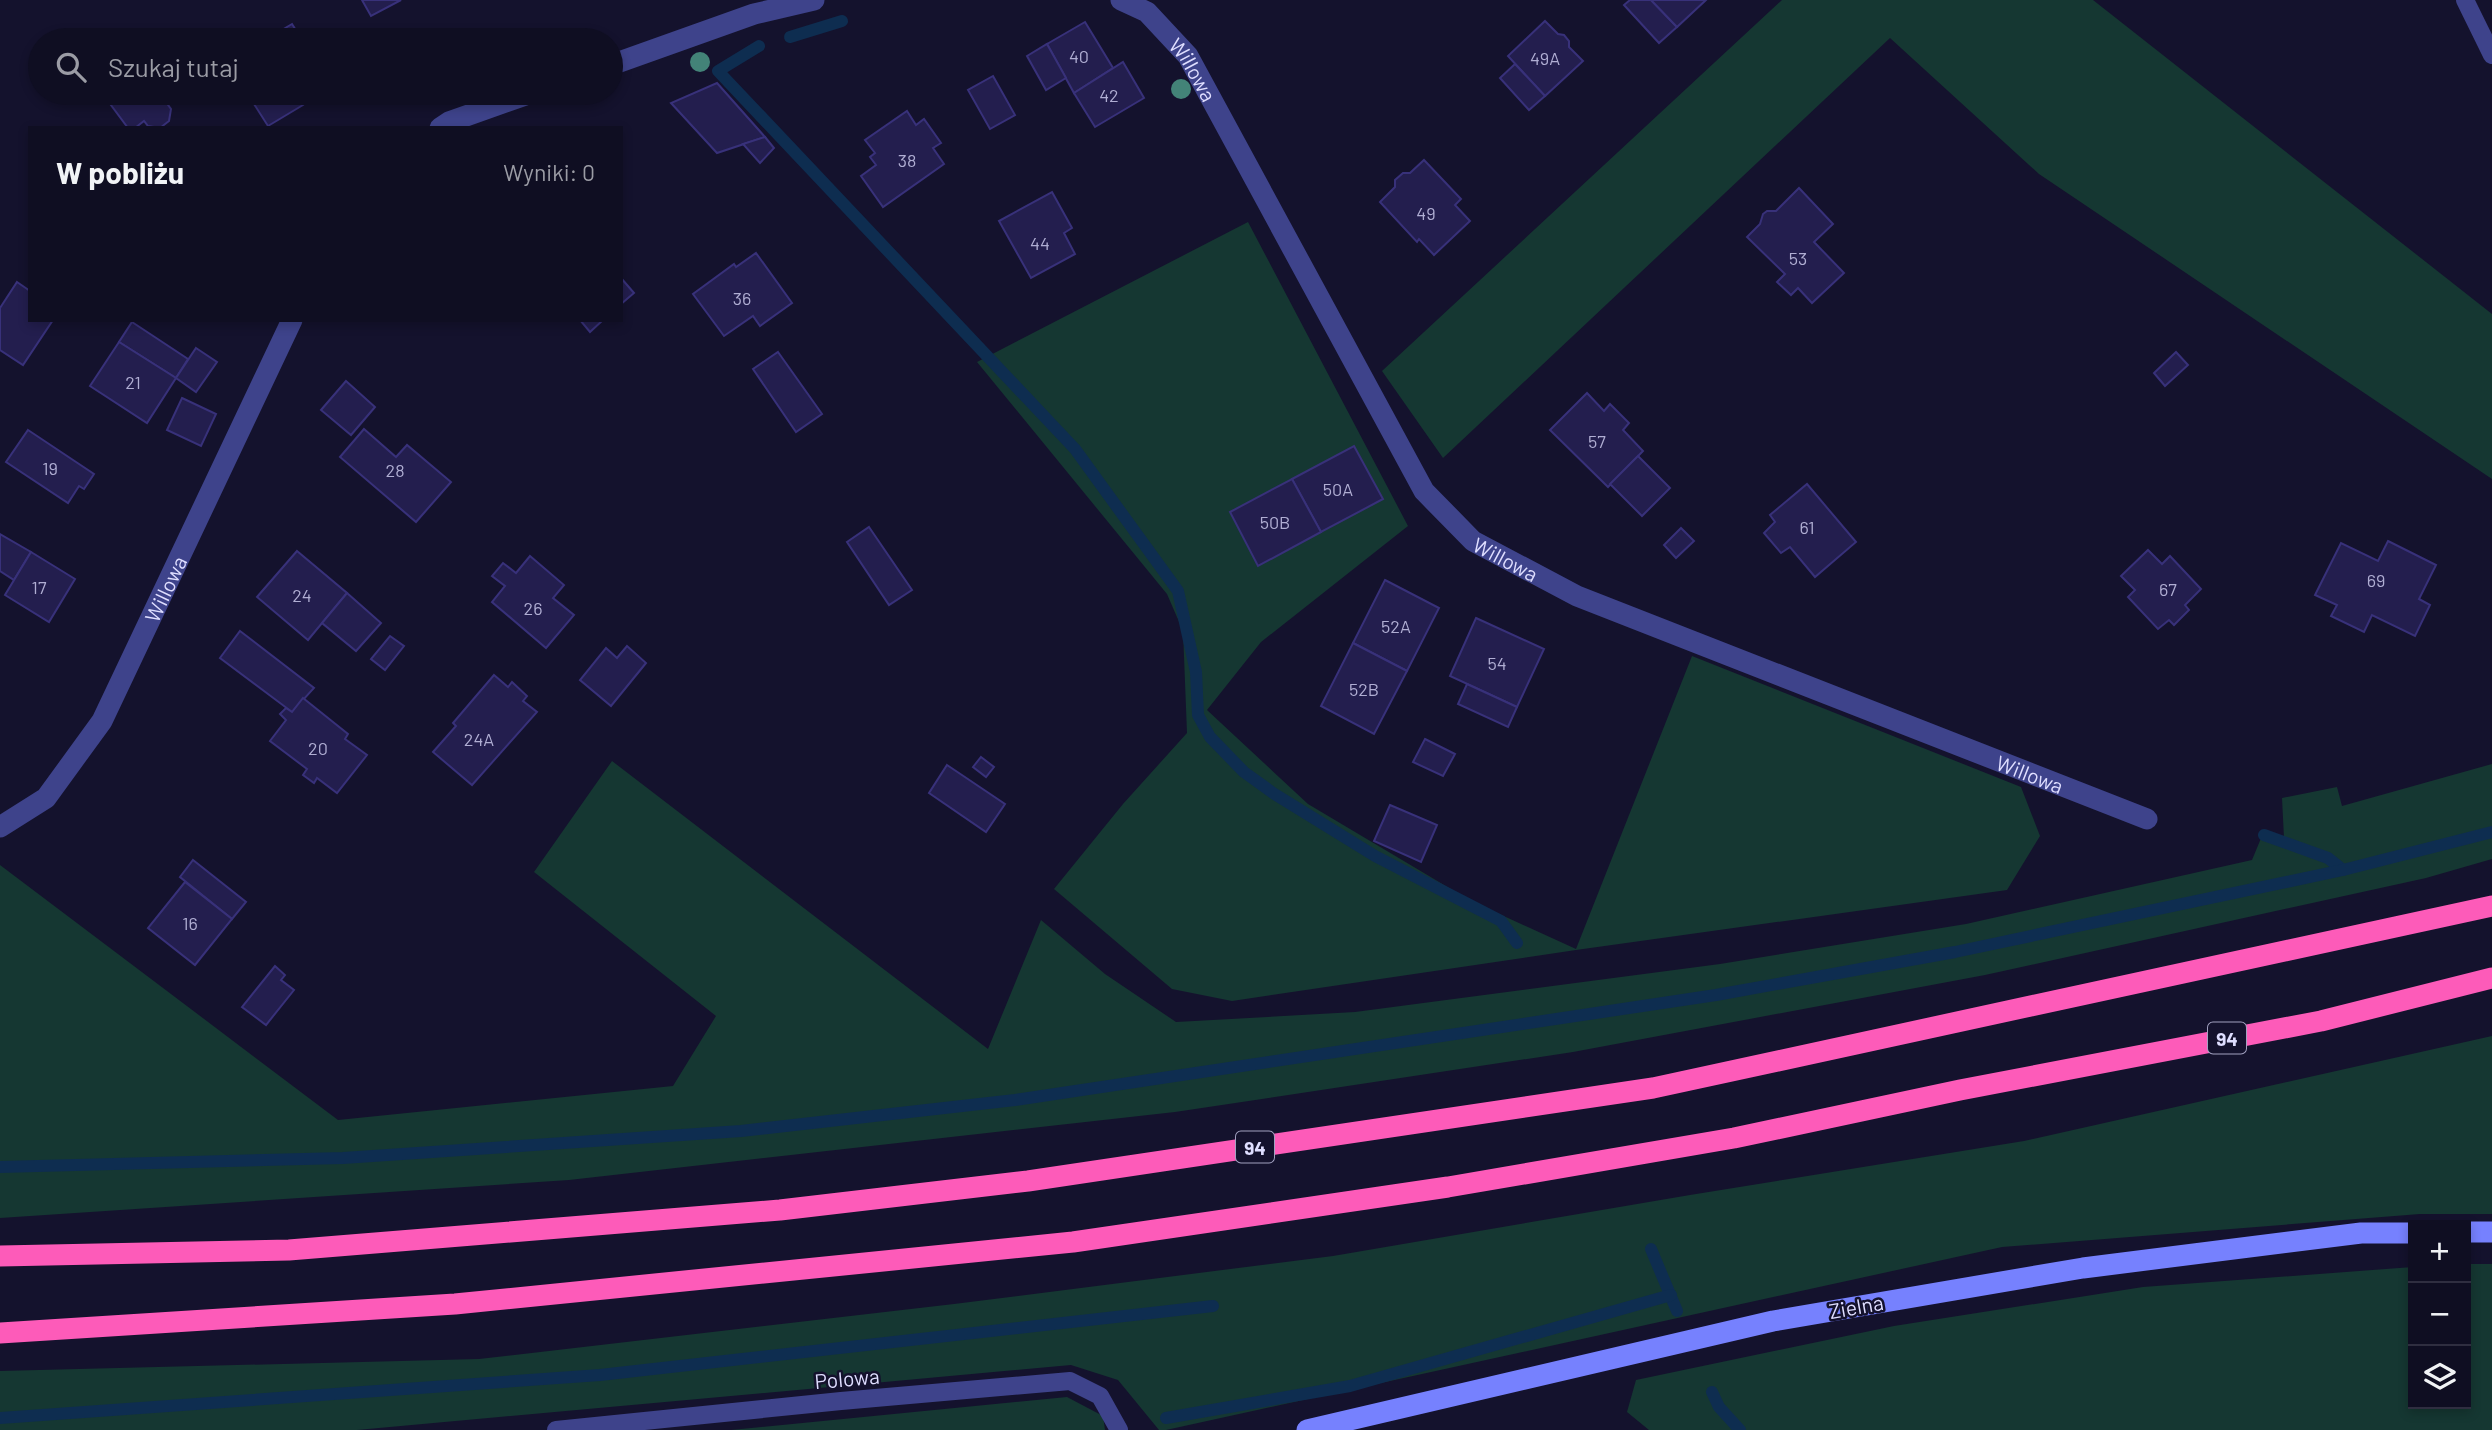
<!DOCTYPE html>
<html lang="pl">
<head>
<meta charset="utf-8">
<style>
	:root { --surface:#0f0e22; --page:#1d1c2f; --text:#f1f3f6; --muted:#9b9ca5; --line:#2f2e40 }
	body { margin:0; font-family:Barlow,sans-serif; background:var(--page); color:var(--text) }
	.controls { position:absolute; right:21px; bottom:21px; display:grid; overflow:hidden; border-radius:0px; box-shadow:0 4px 10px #0003 }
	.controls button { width:63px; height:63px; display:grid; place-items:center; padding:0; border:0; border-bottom:2px solid var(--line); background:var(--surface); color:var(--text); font:35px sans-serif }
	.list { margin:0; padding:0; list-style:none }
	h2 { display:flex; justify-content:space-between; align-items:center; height:91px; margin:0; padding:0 28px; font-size:30px }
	h2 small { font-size:23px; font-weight:400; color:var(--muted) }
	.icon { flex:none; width:38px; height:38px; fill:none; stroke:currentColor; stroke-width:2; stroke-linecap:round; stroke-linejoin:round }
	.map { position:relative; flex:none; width:2492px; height:1430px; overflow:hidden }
	.search { position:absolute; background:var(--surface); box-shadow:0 4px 10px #0003; left:28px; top:28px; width:595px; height:77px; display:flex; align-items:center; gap:18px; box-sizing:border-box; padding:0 24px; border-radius:38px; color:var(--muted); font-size:26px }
	.panel { position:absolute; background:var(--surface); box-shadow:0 4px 10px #0003; left:28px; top:126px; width:595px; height:196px; border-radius:0px }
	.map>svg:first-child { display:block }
	.green { fill:#153732 }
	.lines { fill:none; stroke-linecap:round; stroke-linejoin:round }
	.stream { stroke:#0e2d50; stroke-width:12 }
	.building { fill:#231e4e; stroke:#38317a; stroke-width:2 }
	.lane { stroke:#3e438b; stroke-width:18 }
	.street { stroke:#3e438b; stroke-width:21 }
	.secondary { stroke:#7681fe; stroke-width:21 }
	.highway { stroke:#fd5bb9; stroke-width:21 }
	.tree { fill:#438378 }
	.labels { text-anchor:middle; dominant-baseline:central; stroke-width:5; stroke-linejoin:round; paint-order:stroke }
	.number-label { font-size:18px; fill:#b0aed3 }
	.shield { fill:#14122d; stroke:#a2a1c0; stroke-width:2 }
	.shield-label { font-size:19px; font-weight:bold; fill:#dfdeff }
	.street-label { font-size:21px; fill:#dfdeff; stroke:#14122d }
</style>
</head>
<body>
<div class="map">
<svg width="2492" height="1430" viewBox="0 0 2492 1430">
	<rect width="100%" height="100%" fill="#14122d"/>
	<!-- green -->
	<g class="green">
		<path d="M1782 0H2093L2492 314V479L2039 174 1890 38 1443 458 1382 371Z"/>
		<path d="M1248 222 1408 526 1261 642 1207 710 1308 804 1471 901 1576 949 1692 656 2021 787 2040 836 2007 890 1576 950 1232 1001 1172 989 1054 889 1123 804 1187 733 1183 631 1167 594 977 362Z"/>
		<path d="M612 761 988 1049 1041 920 1105 974 1176 1022 1355 1012 1720 964 1966 924 2252 860 2264 831 2284 838 2282 798 2337 787 2342 806 2492 764V859L2426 878 1985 975 1573 1052 1175 1112 569 1180 0 1218V865L338 1120 673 1086 716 1016 534 872Z"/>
		<path d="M2492 1036V1214H2420L2002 1247 1166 1430H1159L1118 1380 1071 1365 357 1430H0V1371L479 1359 954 1304 1333 1256 1690 1195 2024 1141Z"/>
		<path d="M2466 1264H2492V1430H1649L1627 1412 1636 1380 1894 1326 2143 1287 2413 1267V1404H2466Z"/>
		<path d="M1067 1397 1103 1416 1105 1430H731Z"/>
	</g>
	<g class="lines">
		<!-- stream -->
		<g class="stream">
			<path d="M790 37 842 21"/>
			<path d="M759 46 718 71 1075 449 1178 591 1196 672 1198 715 1210 737 1244 772 1273 793 1375 856 1501 921 1517 943"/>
			<path d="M2264 835 2328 858 2343 870"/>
			<path d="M0 1167 343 1158 741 1131 1015 1100 1716 995 1955 952 2343 870 2492 832"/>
			<path d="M1651 1249 1677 1311"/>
			<path d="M1712 1392 1719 1407 1740 1430"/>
			<path d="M0 1418 600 1375 1213 1306"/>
			<path d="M1166 1418 1350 1386 1671 1295"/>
		</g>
	</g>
	<!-- building -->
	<g class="building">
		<path d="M362 0H401L371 16Z"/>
		<path d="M1630 0H1651L1677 27 1659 43 1624 5Z"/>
		<path d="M1651 0H1706L1677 27Z"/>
		<path d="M1545 21 1558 34 1564 35 1569 41V47L1583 61 1545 96 1508 56Z"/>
		<path d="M1085 22 1113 68 1074 93 1047 44Z"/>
		<path d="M292 24 302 40H265Z"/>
		<path d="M1047 44 1066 78 1046 90 1027 56Z"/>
		<path d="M1123 62 1144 98 1095 127 1074 93Z"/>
		<path d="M1515 64 1545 96 1529 110 1500 78Z"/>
		<path d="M993 76 1015 115 990 129 968 90Z"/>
		<path d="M717 83 765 137 717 153 671 103Z"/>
		<path d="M102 93H162L160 94 171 109 169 121 160 128 148 126 144 121 135 128H128Z"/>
		<path d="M247 93H312L300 100 303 105 268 126Z"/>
		<path d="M907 111 916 125 924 119 941 143 933 148 944 164 883 207 861 176 876 165 870 157 875 153 865 140Z"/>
		<path d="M765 137 774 148 760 163 743 144Z"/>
		<path d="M1424 160 1461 199 1455 205 1470 221 1434 255 1419 239 1417 242 1380 202 1395 187V180L1403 173H1410Z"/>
		<path d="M1799 188 1833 224 1814 242 1844 273 1812 303 1798 288 1791 295 1777 282 1785 274 1747 237 1760 224 1763 214 1767 211H1776Z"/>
		<path d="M1052 192 1072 228 1064 233 1075 254 1031 278 999 221Z"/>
		<path d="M756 253 792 303 760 326 753 316 724 336 693 294 734 264 736 267Z"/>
		<path d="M621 278 634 293 621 304Z"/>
		<path d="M17 282 30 291V320H53L23 365 0 350V308Z"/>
		<path d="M580 320H603L590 332Z"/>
		<path d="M132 322 188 359 176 378 119 342Z"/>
		<path d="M119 342 176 378 147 423 90 386Z"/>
		<path d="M196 348 217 362 196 392 176 378Z"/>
		<path d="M778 352 822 414 796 432 753 369Z"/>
		<path d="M2176 352 2188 365 2165 386 2154 373Z"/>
		<path d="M346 381 375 407 351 435 321 410Z"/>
		<path d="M1587 393 1604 411 1610 404 1629 423 1623 430 1643 451 1608 487 1550 430Z"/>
		<path d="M182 398 216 414 201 446 167 430Z"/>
		<path d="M364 429 396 457 407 445 451 482 416 522 340 457Z"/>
		<path d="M28 430 94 474 84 489 79 486 68 503 6 462Z"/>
		<path d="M1354 446 1383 499 1321 532 1292 479Z"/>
		<path d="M1638 456 1670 488 1642 516 1610 484Z"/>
		<path d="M1292 479 1321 532 1258 566 1230 512Z"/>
		<path d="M1807 484 1856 542 1815 577 1790 547 1781 553 1764 533 1775 522 1770 515Z"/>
		<path d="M869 527 912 590 889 605 847 542Z"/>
		<path d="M1681 528 1694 541 1676 558 1664 545Z"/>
		<path d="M0 534 31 552 14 580 0 571Z"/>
		<path d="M2388 541 2436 565 2419 599 2430 605 2415 636 2372 615 2364 632 2331 616 2337 605 2315 595 2341 543 2378 561Z"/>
		<path d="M2148 550 2162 564 2170 556 2201 589 2185 605 2189 610 2174 625 2169 620 2158 629 2128 597 2135 590 2121 576Z"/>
		<path d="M297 551 347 593 308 640 257 597Z"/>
		<path d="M31 552 75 579 49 622 5 595Z"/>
		<path d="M530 556 564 585 553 598 574 615 546 648 492 602 505 586 492 576 503 563 516 573Z"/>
		<path d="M1385 580 1439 608 1407 671 1353 643Z"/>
		<path d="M347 593 381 623 356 651 322 623Z"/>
		<path d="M1476 618 1544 649 1517 707 1450 676Z"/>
		<path d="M240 631 314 688 292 712 220 658Z"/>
		<path d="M390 636 404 646 385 670 371 659Z"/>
		<path d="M1353 643 1407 671 1374 734 1321 706Z"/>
		<path d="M627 646 646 663 611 706 580 680 606 648 617 658Z"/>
		<path d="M494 675 508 687 512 682 527 696 523 701 537 712 472 785 433 752 456 726 453 723Z"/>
		<path d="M1467 684 1517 707 1508 727 1458 704Z"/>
		<path d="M303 698 348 734 345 739 367 755 337 793 317 778 314 783 303 775 307 769 270 741 286 720 280 714 286 708 292 712Z"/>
		<path d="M1425 739 1455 754 1443 776 1413 762Z"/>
		<path d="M981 757 994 767 986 777 973 767Z"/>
		<path d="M947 765 1005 804 986 832 929 793Z"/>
		<path d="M1390 805 1437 825 1421 862 1374 841Z"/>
		<path d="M193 860 246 902 232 919 180 877Z"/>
		<path d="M185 882 232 919 195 965 148 928Z"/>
		<path d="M275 966 285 975 281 980 294 990 266 1025 242 1007Z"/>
	</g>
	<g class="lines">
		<!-- lane -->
		<g class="lane">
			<path d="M2465 0 2492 55"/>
			<path d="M556 1430 841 1401 1070 1381 1100 1396 1119 1430"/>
		</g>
		<!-- street -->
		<g class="street">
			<path id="s1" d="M1121 0 1147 12 1188 56 1424 491 1473 541 1577 596 2147 819"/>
			<path d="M611 65 754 14 814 0"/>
			<path d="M440 128 449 122 531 93"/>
			<path id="s2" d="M0 827 46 798 102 721 292 320"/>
		</g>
		<!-- secondary -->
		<g class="secondary">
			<path d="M2466 1232H2492"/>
			<path d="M1307 1430 1773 1321 2083 1268 2361 1233H2413"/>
		</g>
		<!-- highway -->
		<g class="highway">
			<path d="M0 1256 289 1250 780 1210 1028 1181 1653 1088 2492 906"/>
			<path d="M0 1333 455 1304 1073 1242 1448 1187 1734 1138 1960 1090 2321 1021 2492 978"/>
		</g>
	</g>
	<!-- trees -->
	<g class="tree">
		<circle cx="700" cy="62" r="10"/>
		<circle cx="1181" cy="89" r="10"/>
	</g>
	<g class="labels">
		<!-- number labels -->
		<g class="number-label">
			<text x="1079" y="56">40</text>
			<text x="1545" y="58">49A</text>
			<text x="1109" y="95">42</text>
			<text x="907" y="160">38</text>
			<text x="1426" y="213">49</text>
			<text x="1040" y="243">44</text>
			<text x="1798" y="258">53</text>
			<text x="742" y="298">36</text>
			<text x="133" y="382">21</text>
			<text x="1597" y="441">57</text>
			<text x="50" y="468">19</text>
			<text x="395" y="470">28</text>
			<text x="1338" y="489">50A</text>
			<text x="1275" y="522">50B</text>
			<text x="1807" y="527">61</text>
			<text x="2376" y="580">69</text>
			<text x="39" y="587">17</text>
			<text x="2168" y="589">67</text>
			<text x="302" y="595">24</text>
			<text x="533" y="608">26</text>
			<text x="1396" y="626">52A</text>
			<text x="1497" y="663">54</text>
			<text x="1364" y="689">52B</text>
			<text x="479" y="739">24A</text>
			<text x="318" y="748">20</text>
			<text x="190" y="923">16</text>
		</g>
		<!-- shield labels -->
		<g class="shield">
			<rect x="2208" y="1022.5" width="38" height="31" rx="5"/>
			<rect x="1236" y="1131.5" width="38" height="31" rx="5"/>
		</g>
		<g class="shield-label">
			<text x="2227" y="1038">94</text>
			<text x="1255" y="1147">94</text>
		</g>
		<!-- street labels -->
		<g class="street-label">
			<text stroke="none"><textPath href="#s1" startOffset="103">Willowa</textPath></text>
			<text stroke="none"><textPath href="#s1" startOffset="691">Willowa</textPath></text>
			<text stroke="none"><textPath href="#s2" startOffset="296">Willowa</textPath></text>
			<text stroke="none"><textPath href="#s1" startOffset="1258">Willowa</textPath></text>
			<text transform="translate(1856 1306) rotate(-10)">Zielna</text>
			<text transform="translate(847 1378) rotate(-5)">Polowa</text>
		</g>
	</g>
</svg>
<div class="controls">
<button>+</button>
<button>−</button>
<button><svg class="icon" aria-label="layers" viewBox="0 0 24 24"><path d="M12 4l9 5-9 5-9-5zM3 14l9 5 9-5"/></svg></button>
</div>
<div class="search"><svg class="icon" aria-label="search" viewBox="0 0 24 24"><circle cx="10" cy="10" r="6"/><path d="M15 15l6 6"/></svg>Szukaj tutaj</div>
<section class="panel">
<h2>W pobliżu<small>Wyniki: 0</small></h2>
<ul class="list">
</ul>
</section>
</div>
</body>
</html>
